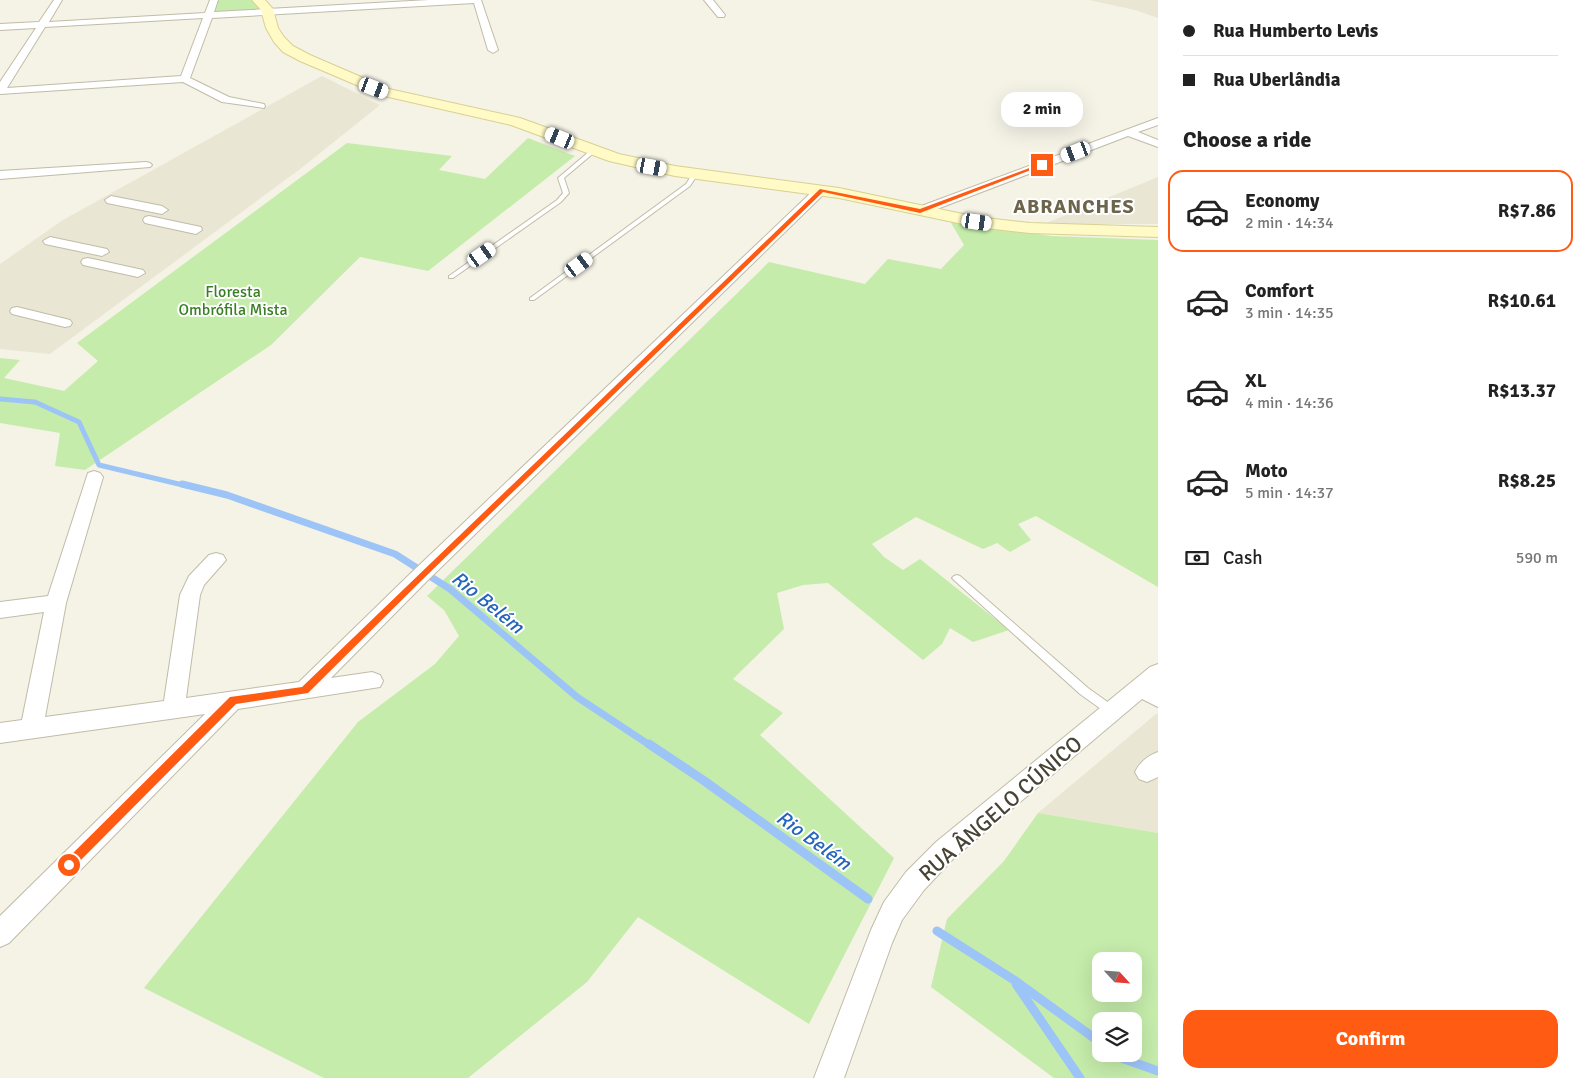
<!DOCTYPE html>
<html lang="en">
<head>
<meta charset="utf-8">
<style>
  body { margin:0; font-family:Signika,sans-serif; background:#f2f2f2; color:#222; height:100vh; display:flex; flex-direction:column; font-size:19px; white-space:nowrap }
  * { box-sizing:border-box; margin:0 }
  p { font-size:16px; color:#767676 }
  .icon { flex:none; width:28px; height:28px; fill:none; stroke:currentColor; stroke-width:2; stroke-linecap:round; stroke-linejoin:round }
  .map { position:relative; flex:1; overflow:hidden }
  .side { display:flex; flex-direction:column; background:#fff; width:425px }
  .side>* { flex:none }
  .guide { display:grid; align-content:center; height:110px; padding:0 25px; background:#fff }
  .needle { width:32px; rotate:116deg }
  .fabs { position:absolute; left:1092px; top:952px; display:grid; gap:10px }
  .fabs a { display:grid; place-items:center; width:50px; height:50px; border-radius:10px; background:#fff; box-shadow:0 5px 20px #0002; font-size:25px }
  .end { position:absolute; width:22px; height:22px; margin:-11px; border:6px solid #ff5b13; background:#fff; box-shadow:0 0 0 2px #fff }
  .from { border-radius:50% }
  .bubble { position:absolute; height:35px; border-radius:15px; background:#fff; box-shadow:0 5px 20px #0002; font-size:16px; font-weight:700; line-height:35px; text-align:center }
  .car { position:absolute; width:15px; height:30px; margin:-15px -8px; border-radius:6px; box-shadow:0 0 4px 1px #0007; background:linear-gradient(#fff 24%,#345 0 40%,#fff 0 76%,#345 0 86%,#fff 0) }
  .guide b { display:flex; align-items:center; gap:18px; height:48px; font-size:19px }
  .guide b+b { border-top:1px solid #e0e0e0 }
  .guide i { width:12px; height:12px; background:#222 }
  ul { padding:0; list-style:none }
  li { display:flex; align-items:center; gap:15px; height:82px; margin:0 10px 8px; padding:0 15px; border:2px solid transparent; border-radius:15px }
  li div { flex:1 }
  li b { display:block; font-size:19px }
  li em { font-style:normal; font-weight:700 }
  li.active { border-color:#ff5b13 }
  li>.icon { width:45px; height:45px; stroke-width:1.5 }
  h2 { padding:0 25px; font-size:22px; line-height:60px }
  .pay { display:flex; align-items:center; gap:12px; height:55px; padding:0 25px; font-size:19px }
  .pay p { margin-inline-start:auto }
  .button { display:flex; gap:10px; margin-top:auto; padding:10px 25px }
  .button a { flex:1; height:58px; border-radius:15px; background:#ff5b13; color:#fff; font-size:20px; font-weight:700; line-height:58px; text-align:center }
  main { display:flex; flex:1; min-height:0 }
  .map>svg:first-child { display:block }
</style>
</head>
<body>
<main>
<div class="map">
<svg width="1158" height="1078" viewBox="0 0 1158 1078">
  <rect width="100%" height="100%" fill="#f5f2e6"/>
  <path fill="#e9e6d4" d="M1089 0H1158V18L1135 10Z
    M322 76 380 105 300 169 50 354 0 349V264L63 220Z
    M1158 177V224H1044Z
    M1156 714H1158V833L1038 813Z"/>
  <path fill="#c5ecab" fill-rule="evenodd" d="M218 0H253L263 11 213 14Z
    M528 138 575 156 428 271 360 257 271 345 85 470 55 466 60 433 0 423V358L20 360 4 378 64 391 98 361 77 343 347 143 452 156 439 170 485 179Z
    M950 221 1051 236 1158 240V587L1036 516 1018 524 1031 540 1010 552 997 543 983 549 916 517 872 544 884 557 903 570 920 559 1009 630 973 642 950 628 942 644 923 660 828 583 803 585 777 593 784 629 733 679 783 713 760 735 894 858 809 1024 638 917 587 982 468 1078H324L144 988 358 722 435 664 459 636 444 610 427 596 769 262 865 284 888 259 941 269 964 245Z
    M1038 813 1158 833V1078H1054L931 987 947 919 1004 861ZM1134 961V994H1101V961ZM1134 1021V1054H1101V1021Z"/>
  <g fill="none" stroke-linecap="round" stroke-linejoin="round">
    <path stroke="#9dc4f7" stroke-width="5" d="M0 399 35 402 79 422 99 465 187 486"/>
    <path stroke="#9dc4f7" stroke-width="7" d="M182 484 227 495 395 554 450 589 577 697 651 746"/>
    <path stroke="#9dc4f7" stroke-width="9" d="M649 744 703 780 868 899
      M937 931 1014 980 1101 1043
      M1016 984 1080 1078
      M1117 1054 1124 1059 1158 1071"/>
    <g stroke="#c1bca8" stroke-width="2">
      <path id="service" d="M591 150 596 151 564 178 569 193 561 202 453 278H449V276L557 200 563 193 558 178Z
        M693 173 698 174 690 186 534 300H530V298L686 184Z
        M957 575 960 576 1088 688 1116 708 1117 711 1116 714 1112 715 1108 714 1080 694 954 580 952 578 954 576Z"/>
    </g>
    <g stroke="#c1bca8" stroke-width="2">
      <path id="minor" d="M54 0H62L49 22 205 13 210 0H218L214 12 429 0H481L498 50 493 53 488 50 474 3 212 18 190 78 229 97 264 104 265 106 264 108 222 102 183 82 0 94V82L36 28 0 30V24L39 22ZM203 18 181 76 7 88 45 27Z
        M704 0H713L725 15 724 17H718Z
        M1158 118V125L1138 132 1158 140V147L1128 136 924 214 920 215 914 211 916 208Z
        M146 162 150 163 152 165 150 167 0 179V171Z
        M821 186 827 190 825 193 426 582 331 678 372 672 380 675 383 681 380 687 238 709 9 943 0 947V916L205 714 0 743V723L22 720 44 612 0 618V602L48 596 88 473 94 471 100 473 103 477 66 603 45 717 164 701 180 595 189 576 209 555 216 553 223 555 226 560 204 585 200 595 186 698 299 682 412 572 817 187Z
        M111 196 162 206 168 210 162 214 107 203 105 200Z
        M149 216 201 227 202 230 196 234 145 223 143 220 145 217Z
        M50 237 107 249 109 252 102 256 45 244 43 241Z
        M88 258 143 270 145 273 138 277 83 265 81 262 83 259Z
        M17 307 70 320 72 323 70 326 65 327 12 314 10 311 12 308Z
        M1158 664V707L1142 699 954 858 924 890 902 920 892 943 844 1078H814L871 930 884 902 906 872 936 842 1150 667Z
        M1158 752V777L1147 782 1139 779 1135 772C1140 762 1147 756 1158 752Z"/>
    </g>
    <g stroke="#d8d192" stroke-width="2">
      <path id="secondary" d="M252 0H265L273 9 278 28 284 37 293 46 310 55 389 89 520 118 619 154 675 166 839 188 977 217 1030 223 1158 227V237L1030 233 977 227 839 198 675 176 609 161 511 125 380 95 300 61 283 52 274 42 266 28 261 10Z"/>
    </g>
    <use href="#service" fill="#fff" fill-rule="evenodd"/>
    <use href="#minor" fill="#fff" fill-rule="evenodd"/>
    <use href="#secondary" fill="#fffac6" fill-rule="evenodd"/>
  </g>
  <path fill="#ff5b13" d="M1040 164 1044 165 920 213 823 192 422 580 308 693 236 704 72 869 69 870 65 869 63 865 65 861 230 697 302 687 820 189 920 209Z"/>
  <g text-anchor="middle" stroke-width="4" stroke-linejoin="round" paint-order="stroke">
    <g font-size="16" fill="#377f22" stroke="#fff">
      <text x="233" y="297">Floresta<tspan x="233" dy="18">Ombrófila Mista</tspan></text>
    </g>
    <g font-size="20" font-weight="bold" letter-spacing="1" fill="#6c644b" stroke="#fff">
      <text x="1074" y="213">ABRANCHES</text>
    </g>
    <g font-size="20" font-style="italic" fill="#2465be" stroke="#fff">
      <text transform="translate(488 602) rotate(39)" y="7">Rio Belém</text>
      <text transform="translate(814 840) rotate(36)" y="7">Rio Belém</text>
    </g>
    <g font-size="22" fill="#484335" stroke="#fff">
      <text transform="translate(1000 808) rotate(-41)" y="8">RUA ÂNGELO CÚNICO</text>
    </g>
  </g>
</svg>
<div class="fabs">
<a><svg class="needle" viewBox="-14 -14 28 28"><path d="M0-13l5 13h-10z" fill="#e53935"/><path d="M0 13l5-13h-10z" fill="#767676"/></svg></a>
<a><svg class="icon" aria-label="layers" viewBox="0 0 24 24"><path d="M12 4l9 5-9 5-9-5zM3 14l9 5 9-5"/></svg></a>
</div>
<i class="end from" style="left:69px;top:865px"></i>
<i class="end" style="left:1042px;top:165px"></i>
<div class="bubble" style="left:1001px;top:92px;width:82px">2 min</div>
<i class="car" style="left:374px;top:88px;rotate:111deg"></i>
<i class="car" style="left:560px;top:138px;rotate:292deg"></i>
<i class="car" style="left:1076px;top:152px;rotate:249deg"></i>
<i class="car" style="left:652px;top:167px;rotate:100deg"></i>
<i class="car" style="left:977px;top:222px;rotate:98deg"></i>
<i class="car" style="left:482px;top:255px;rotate:55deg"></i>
<i class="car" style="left:579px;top:265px;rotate:54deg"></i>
</div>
<section class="side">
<div class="guide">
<b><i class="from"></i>Rua Humberto Levis</b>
<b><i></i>Rua Uberlândia</b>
</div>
<h2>Choose a ride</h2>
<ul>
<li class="active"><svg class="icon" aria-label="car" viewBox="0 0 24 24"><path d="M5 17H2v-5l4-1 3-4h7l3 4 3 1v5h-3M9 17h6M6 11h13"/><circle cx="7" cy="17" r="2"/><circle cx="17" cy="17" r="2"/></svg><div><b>Economy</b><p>2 min · 14:34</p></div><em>R$7.86</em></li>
<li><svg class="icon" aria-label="car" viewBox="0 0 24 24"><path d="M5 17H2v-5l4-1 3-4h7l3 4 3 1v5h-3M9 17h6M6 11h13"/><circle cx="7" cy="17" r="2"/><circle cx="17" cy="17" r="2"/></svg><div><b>Comfort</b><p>3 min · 14:35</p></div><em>R$10.61</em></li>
<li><svg class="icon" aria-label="car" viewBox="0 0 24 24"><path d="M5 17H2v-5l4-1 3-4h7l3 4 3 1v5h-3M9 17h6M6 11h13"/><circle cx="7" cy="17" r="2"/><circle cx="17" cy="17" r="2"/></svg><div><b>XL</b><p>4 min · 14:36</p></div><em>R$13.37</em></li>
<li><svg class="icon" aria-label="car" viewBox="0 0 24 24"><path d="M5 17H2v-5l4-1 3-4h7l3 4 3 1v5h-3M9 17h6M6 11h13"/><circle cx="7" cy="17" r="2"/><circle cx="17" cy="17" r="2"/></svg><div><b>Moto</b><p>5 min · 14:37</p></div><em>R$8.25</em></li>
</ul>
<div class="pay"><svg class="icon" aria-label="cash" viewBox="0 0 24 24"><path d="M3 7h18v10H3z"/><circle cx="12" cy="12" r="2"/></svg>Cash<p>590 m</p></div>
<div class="button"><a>Confirm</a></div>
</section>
</main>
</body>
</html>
